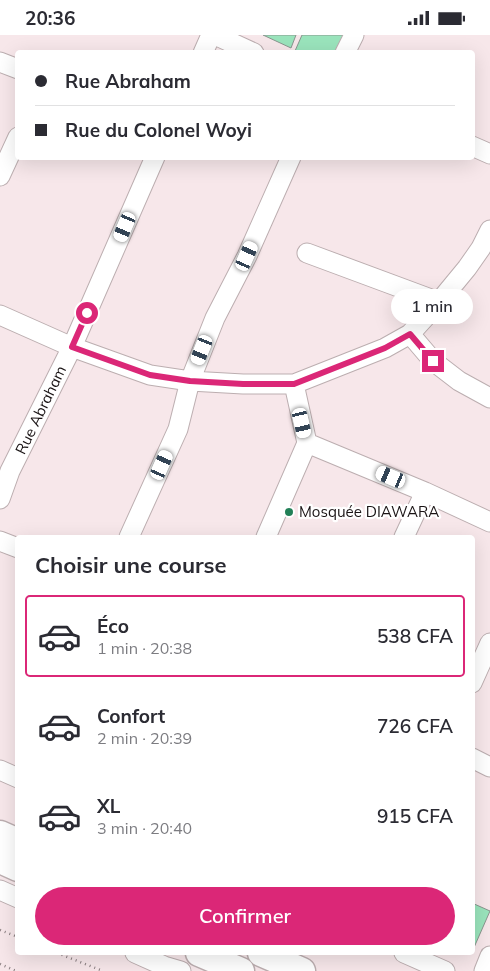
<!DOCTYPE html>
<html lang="fr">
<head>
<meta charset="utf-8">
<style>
  body { margin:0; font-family:Mulish,sans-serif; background:#f7f7f7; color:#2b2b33; height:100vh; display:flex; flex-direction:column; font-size:19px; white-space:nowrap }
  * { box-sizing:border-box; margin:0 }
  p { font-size:16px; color:#7c7c81 }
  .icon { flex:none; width:28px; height:28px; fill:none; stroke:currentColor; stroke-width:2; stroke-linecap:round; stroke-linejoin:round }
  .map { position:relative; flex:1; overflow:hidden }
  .panel { position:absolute; left:15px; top:500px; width:460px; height:420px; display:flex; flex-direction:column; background:#fff; border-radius:5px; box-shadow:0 5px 20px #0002 }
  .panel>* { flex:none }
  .guide { position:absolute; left:15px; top:15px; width:460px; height:110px; border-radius:5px; box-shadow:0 5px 20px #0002; display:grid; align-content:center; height:110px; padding:0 20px; background:#fff }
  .end { position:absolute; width:22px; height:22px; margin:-11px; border:6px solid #db2777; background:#fff; box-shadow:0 0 0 2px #fff }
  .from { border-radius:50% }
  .bubble { position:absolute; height:35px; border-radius:18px; background:#fff; box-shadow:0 5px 20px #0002; font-size:16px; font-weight:600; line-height:35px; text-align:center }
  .car { position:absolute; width:15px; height:30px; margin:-15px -8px; border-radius:6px; box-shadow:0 0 4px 1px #0007; background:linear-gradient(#fff 24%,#345 0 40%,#fff 0 76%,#345 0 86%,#fff 0) }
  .guide b { display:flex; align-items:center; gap:18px; height:48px; font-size:19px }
  .guide b+b { border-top:1px solid #e1e1e2 }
  .guide i { width:12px; height:12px; background:#2b2b33 }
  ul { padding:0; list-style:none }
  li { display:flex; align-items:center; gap:15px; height:82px; margin:0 10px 8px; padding:0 10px; border:2px solid transparent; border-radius:5px }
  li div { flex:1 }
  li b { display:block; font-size:19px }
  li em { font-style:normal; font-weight:600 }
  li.current { border-color:#db2777 }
  li>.icon { width:45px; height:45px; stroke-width:1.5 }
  h2 { padding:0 20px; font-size:22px; line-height:60px }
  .action { display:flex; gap:10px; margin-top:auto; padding:10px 20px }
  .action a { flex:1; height:58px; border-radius:30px; background:#db2777; color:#fff; font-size:20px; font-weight:600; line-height:58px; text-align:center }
  .status { display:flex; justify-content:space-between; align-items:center; height:35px; padding:0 25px; background:#fff; direction:ltr }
  .status svg { height:14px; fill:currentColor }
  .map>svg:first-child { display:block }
</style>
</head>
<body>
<div class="status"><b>20:36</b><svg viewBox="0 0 49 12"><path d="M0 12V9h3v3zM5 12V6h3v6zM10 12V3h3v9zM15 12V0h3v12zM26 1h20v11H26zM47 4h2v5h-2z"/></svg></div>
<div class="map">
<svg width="490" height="936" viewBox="0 0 490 936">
  <rect width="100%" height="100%" fill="#f7e7ea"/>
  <path fill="#9ae4bc" stroke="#89958e" d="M263 0H296L291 13Z
    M302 0H348L340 18H298L295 16Z
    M472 868 490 876 472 917Z"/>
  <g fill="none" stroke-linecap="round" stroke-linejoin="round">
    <g stroke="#bcaeb0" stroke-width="21">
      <path id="minor" d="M215 0 254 18
        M203 18 211 0
        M345 18 354 0
        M0 27 18 34
        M472 111 490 119
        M0 141 18 102
        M307 218 439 267
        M0 280 72 312 150 340 190 346 243 349H294L385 313 410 299 439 267 467 233 481 213 490 195
        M410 299 433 326 459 346 490 363
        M294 349 307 408 425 457 490 487
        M0 464 10 436 72 312 155 122
        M129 502 178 394 190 346 215 283 247 221 291 122
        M266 502 307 408
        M404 502 425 457
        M0 506 18 513
        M472 648 490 608
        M472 723 490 732
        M0 735 18 743
        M0 855 18 863
        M135 918 164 931 181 936
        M404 918 445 936
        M484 936 490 921"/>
    </g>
    <g stroke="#bcaeb0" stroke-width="29">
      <path id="highway" d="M0 799 18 807
        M0 825 18 833
        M199 918 241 936
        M261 918 302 936"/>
    </g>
    <path stroke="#8a7f81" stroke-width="2.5" stroke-dasharray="1 4" stroke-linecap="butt" d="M0 895 18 902
      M57 918 103 936
      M0 929 16 936"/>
    <use href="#minor" stroke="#fff" stroke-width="19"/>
    <use href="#highway" stroke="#fff" stroke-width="26"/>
  </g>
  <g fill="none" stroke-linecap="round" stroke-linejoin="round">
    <path stroke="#db2777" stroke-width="6" d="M87 278 72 312 150 340 190 346 243 349H294L385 313 410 299 433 326"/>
  </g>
  <circle fill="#228057" stroke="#fff" stroke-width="2" cx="289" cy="477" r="5"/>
  <g text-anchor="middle" stroke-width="4.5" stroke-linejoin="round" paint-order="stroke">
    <g font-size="15" fill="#1a1415" stroke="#fff">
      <text transform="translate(41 375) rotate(-64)" y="5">Rue Abraham</text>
    </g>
    <g font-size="15" fill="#1a1415" stroke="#fff" text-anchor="start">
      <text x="299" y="482">Mosquée DIAWARA</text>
    </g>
  </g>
</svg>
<i class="end from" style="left:87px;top:278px"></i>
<i class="end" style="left:433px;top:326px"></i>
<div class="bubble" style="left:391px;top:254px;width:82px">1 min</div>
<i class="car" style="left:125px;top:192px;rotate:203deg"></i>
<i class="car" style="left:247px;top:221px;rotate:24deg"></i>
<i class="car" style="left:202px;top:315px;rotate:202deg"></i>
<i class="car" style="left:302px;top:388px;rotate:167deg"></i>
<i class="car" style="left:162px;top:430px;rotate:24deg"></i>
<i class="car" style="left:391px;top:442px;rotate:293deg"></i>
<div class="guide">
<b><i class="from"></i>Rue Abraham</b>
<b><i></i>Rue du Colonel Woyi</b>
</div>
<section class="panel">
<h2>Choisir une course</h2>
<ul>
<li class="current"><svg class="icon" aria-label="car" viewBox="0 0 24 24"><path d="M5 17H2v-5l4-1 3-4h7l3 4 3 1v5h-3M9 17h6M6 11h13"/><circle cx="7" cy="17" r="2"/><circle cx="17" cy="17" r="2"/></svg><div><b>Éco</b><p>1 min · 20:38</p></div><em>538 CFA</em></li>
<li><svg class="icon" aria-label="car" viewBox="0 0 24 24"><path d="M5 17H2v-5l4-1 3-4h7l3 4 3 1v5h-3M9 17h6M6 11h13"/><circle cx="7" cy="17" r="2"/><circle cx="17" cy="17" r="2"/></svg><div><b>Confort</b><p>2 min · 20:39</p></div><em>726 CFA</em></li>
<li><svg class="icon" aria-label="car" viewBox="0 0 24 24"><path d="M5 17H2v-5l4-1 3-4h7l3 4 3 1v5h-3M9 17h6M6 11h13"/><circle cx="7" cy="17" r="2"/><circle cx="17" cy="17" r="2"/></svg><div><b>XL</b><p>3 min · 20:40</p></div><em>915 CFA</em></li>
</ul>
<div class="action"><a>Confirmer</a></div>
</section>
</div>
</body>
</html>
